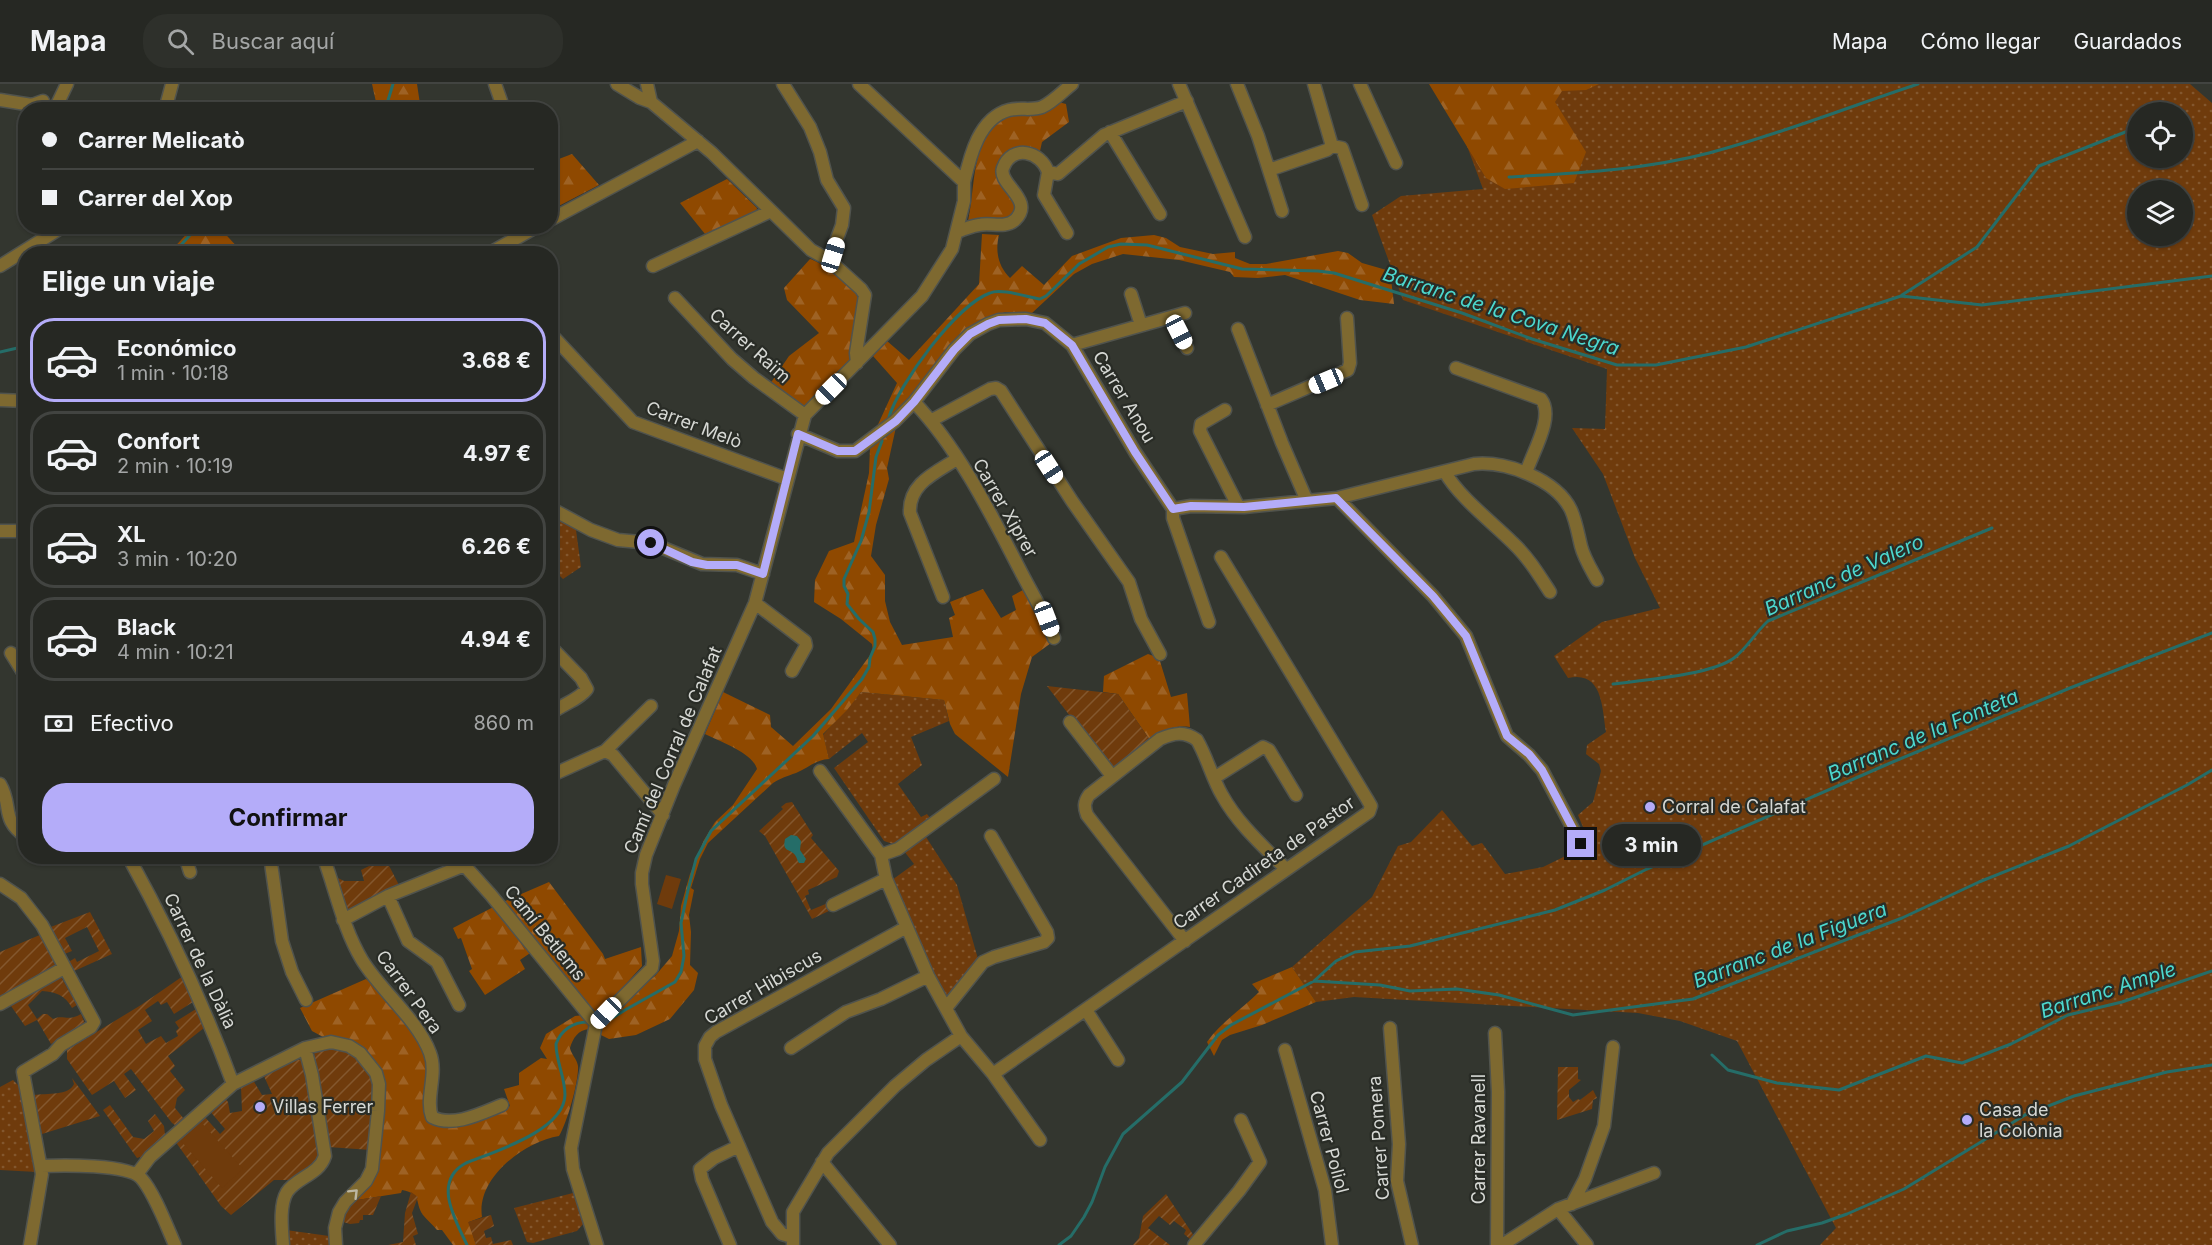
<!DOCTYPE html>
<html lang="es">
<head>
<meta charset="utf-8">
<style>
  body { margin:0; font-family:Inter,sans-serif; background:#2e302b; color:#f1f3f6; height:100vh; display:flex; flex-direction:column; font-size:22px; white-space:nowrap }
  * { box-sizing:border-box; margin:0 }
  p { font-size:20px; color:#a4a6a6 }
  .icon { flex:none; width:33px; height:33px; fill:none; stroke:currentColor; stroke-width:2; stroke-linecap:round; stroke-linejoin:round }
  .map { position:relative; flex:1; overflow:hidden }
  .details { position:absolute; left:18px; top:162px; width:540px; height:618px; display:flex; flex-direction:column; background:#262823; border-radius:24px; box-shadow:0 2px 4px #0004,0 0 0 2px #424441 }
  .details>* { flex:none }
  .top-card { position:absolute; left:18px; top:18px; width:540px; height:132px; border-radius:24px; box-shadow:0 2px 4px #0004,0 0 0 2px #424441; display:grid; align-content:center; height:132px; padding:0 24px; background:#262823 }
  .tools { position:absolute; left:2127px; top:18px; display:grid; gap:12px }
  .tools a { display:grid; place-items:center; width:66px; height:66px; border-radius:50%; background:#262823; box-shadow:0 2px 4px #0004,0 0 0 2px #424441; font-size:30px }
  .end { position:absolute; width:27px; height:27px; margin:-14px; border:8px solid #b4acf9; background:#111; box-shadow:0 0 0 3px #111 }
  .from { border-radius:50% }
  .bubble { position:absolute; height:42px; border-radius:21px; background:#262823; box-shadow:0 2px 4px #0004,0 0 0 2px #424441; font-size:20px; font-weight:700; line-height:42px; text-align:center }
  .car { position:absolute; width:18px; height:36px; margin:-18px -9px; border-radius:8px; box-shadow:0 0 4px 2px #0007; background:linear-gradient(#fff 24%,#345 0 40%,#fff 0 76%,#345 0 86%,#fff 0) }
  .top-card b { display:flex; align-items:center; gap:21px; height:57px; font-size:22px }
  .top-card b+b { border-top:2px solid #424441 }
  .top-card i { width:15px; height:15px; background:#f1f3f6 }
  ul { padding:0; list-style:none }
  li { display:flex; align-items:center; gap:18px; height:84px; margin:0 12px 9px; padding:0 12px; border:3px solid #424441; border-radius:24px }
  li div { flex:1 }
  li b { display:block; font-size:22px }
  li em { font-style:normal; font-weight:700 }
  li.on { border-color:#b4acf9 }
  li>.icon { width:54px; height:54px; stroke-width:1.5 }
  h2 { padding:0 24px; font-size:27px; line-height:72px }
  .pay { display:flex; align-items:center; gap:15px; height:66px; padding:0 24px; font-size:22px }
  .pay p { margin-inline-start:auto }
  .button { display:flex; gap:12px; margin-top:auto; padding:12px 24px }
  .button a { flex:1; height:69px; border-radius:24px; background:#b4acf9; color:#111; font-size:24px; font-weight:700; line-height:69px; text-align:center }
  header { display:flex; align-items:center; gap:36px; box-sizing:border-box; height:84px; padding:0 30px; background:#262823; border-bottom:2px solid #424441 }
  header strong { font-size:28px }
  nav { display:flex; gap:33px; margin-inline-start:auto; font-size:21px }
  .search { width:420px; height:54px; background:#2e302b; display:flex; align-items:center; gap:15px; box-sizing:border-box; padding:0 21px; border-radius:24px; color:#a4a6a6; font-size:22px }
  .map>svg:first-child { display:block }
</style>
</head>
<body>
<header>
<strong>Mapa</strong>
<div class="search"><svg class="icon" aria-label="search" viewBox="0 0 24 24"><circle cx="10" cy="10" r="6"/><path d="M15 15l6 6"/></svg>Buscar aquí</div>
<nav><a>Mapa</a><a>Cómo llegar</a><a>Guardados</a></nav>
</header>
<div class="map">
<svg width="2212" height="1161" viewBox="0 0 2212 1161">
  <defs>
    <pattern id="grass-dots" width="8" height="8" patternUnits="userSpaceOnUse" patternTransform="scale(1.5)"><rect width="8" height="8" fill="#6f3b0c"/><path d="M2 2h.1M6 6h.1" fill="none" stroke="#83572e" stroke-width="1.8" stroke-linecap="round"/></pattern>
    <pattern id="forest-firs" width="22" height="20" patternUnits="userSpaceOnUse" patternTransform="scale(1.5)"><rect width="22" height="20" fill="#8f4900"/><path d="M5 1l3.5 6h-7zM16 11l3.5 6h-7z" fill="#9e6224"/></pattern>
    <pattern id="garden-furrows" width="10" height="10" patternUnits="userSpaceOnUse" patternTransform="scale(1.5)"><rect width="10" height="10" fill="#6f3b0c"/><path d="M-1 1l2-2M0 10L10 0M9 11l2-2" fill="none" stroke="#83572e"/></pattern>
  </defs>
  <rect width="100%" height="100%" fill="#33362f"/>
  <path fill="url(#grass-dots)" fill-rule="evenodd" d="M1444 0H2190L2212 19V1161H1820L1836 1144 1737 957 1680 937 1638 929 1354 913 1316 918 1292 883 1372 813 1398 762 1411 758 1442 726 1472 762 1482 759 1505 790 1543 783 1590 760 1578 731 1593 718 1601 687 1599 680 1586 670 1587 661 1606 648C1602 624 1603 586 1568 594L1554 572 1602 538 1660 524 1635 474 1603 390 1572 344 1605 345 1607 285 1403 216 1372 131 1401 112 1483 105ZM2138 28H2182V74H2138ZM2138 106H2182V152H2138Z
    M550 431 576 446 581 483 563 495 551 483Z
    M861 608 944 616 949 637 911 653 922 681 898 700 921 733 927 730 931 735 893 760 884 757 834 684 868 658 862 649 829 675 823 651Z
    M926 753 957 801 978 875 945 914 934 894 927 872 892 796 914 780 904 767Z
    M13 996 19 1002 37 1088 0 1086V1003Z
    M573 1109 584 1139 577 1147 533 1159 527 1158 514 1124Z
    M286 1146 329 1152 331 1161H286Z"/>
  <path fill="url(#forest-firs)" d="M372 0H417L420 20 414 25H357L368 23 376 18Z
    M1429 0H1599L1586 6 1562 7 1555 18 1586 68 1574 99 1505 105 1486 94Z
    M1058 18 1066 20 1069 38 1042 58 1040 67 1023 63 1006 72 1011 110 1016 123 1015 129 1012 134 967 142C977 104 968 54 1008 32 1022 24 1042 22 1058 18Z
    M572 70 599 101 551 126V78Z
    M727 95 757 124 756 128 705 150 680 119Z
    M193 143H219L239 165 237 169H192L189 167 186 169H169Z
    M982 150 999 151C995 167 998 182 1010 194L1022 182 1044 201 1072 172 1121 154 1154 151 1166 154 1180 163 1213 170 1235 168V174L1250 180H1266L1338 167 1348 169 1362 179 1390 187 1394 220 1360 216 1285 191 1258 194 1234 193 1230 188 1179 176 1123 170 1092 180 1074 190 1032 229 1005 228 970 243 909 318 875 347 897 299 873 272 887 257 909 276 979 200Z
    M810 175C824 180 857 201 858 216L851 275 848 281 804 325 770 300 789 272 819 249 787 216 784 204Z
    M896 343 887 384 889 395 876 441 871 472 885 491V517L890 538 902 561 953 553 949 534 955 531 950 518 983 505 1001 534 1016 526 1012 512 1023 506 1044 539 1051 559 1032 573 1021 610 1008 693 955 650 950 640 944 616 861 608 847 626 823 650 829 675C815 676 808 684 796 689 787 692 781 694 773 699L708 759 700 775 691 804 694 806 689 831 691 848 690 881 698 889 694 906 670 935 636 951 609 955 589 945C578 946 573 954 570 964 571 970 577 975 578 982 579 997 567 1039 559 1052 524 1058 476 1094 482 1133L469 1138 476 1161H453L442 1146H437C433 1141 427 1136 423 1131 414 1118 423 1110 402 1106L401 1109 351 1117 377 1075 325 954 312 947 300 924 366 895C385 908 426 958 429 981 431 998 427 1016 427 1033L488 1032 510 1022 504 1005 519 1001V989L541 974 547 975 540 964 546 950 575 932 593 930 539 863 520 876 525 885 485 911 469 887 472 885 461 854 458 855 453 844 503 818 549 798 603 870 605 875 641 863 642 882 599 930 635 908 655 892 672 872 679 847 681 822 690 790 704 756 715 738 733 721 757 685C753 669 719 657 705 650L723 608 770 631 771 643 793 662 831 625 873 567 872 560 841 535 814 518 815 496 829 467 854 458 869 389 870 364Z
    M1148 570 1159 574 1171 613 1187 609 1190 643C1174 641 1161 646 1150 656L1118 610 1103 608 1104 592Z
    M1292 883 1316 918 1262 941 1230 951 1222 956 1214 972 1207 958C1221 938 1242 925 1259 908L1252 900Z"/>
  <path fill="url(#garden-furrows)" d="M1047 602 1118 610 1150 656 1112 687Z
    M792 718 813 751 811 754 839 787 837 793 808 806 809 810 805 812 811 826 828 819 831 826 812 835 765 752 759 747 783 725 781 723 786 719Z
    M385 774 400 803 346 829 336 793 344 797H364L361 786Z
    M90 828 112 870 72 888 67 879 75 874 77 878 99 867 87 843 65 854 72 867 62 871 48 844Z
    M42 850 56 883 0 915V868Z
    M183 892 193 918 174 930 167 918 161 921 158 917 145 926 152 937 138 946 146 960 161 952 166 959 178 952 176 947 179 944 175 938 196 925 204 944 168 972 175 982 170 987 185 1006 177 1014 175 1024 184 1035 175 1041 172 1039 131 985 124 990 136 1006 125 1014 114 997 92 1011 67 975V966L141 921Z
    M61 893 77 921 72 924C65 911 56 908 42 907L28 921 37 935 43 930H47L53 935C64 930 67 938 81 930L85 940 51 960 37 936 25 942 11 922 23 911Z
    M329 964 349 967 370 987 375 1000 371 1066 328 1063 314 968Z
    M294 975 302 976 304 979 321 1070 318 1078 294 1096H274L231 1131 221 1122 175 1057 203 1031 220 1050 225 1045 209 1026 224 1013 228 1018 230 1029 242 1027 241 1003 253 996 262 1011 272 1010 263 990Z
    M1558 983H1578V995L1581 996 1569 1006V1013L1573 1018 1578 1015 1580 1016 1593 1006 1597 1014 1593 1016 1592 1025 1557 1036Z
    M72 994 100 1032 42 1050 34 1011C47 1009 69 1012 74 1000Z
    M110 1021 133 1053 144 1055 154 1047 148 1037 155 1030 164 1042 165 1051 141 1075 140 1073 137 1074 103 1026Z
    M411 1108 418 1113 412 1129 418 1150 413 1152 416 1161H388L403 1158 405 1129Z
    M1166 1110 1194 1152 1191 1156 1184 1150 1186 1146 1174 1137 1170 1141 1159 1132 1148 1144 1170 1161H1133L1139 1154 1143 1132Z
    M381 1112 373 1131H363V1136H360L359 1139 350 1140 340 1137 351 1117Z
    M491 1131 494 1142 484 1147 486 1154 491 1153 493 1160 511 1156 513 1161H476L468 1138Z"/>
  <path fill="#6f3b0c" d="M666 791 681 795 672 825 657 820Z
    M201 1038 243 1085 222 1104 181 1057Z"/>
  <path fill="#256d68" d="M791 751 797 752 801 757 800 766 806 775 804 779H799C797 776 797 774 795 771 790 764 782 769 785 755Z"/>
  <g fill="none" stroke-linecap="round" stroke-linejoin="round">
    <path stroke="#256d68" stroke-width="3" d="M385 26 393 0
      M1509 93C1576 89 1644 86 1709 69 1781 50 1848 23 1918 0
      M173 170 198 142
      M1902 211 1977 163 2039 82 2133 45
      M0 268 26 262
      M889 333C899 300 956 221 990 209 1001 204 1027 213 1040 215L1046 212 1079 180 1108 163 1121 160 1147 161 1242 185 1318 187 1334 189 1462 229 1532 255 1617 281H1656L1746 263 1901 212 1982 221 2212 192
      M1613 600C1643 596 1711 591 1734 574 1747 564 1755 549 1768 537L1992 444
      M1314 897 1380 901 1410 907 1457 905 1499 911 1573 931 1693 915 1902 834 1979 798 2069 762 2187 701 2212 686
      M606 938 625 926 675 898 681 888 684 872 681 839 688 806 696 775 711 747 813 652 862 595 869 583 870 574 875 562V555L873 548 859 535 847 520 848 510 844 502V495L861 457 869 428 876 373 882 357
      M1712 971 1728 986 1777 999 1839 1006 1926 972 1962 979 2011 960 2068 931 2122 918 2212 887
      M467 1161C455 1135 432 1097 466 1079 493 1068 564 1047 565 1011 565 993 556 977 556 960 561 946 573 938 588 938
      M1059 1161 1071 1152 1084 1133 1092 1118 1105 1083 1123 1050 1182 998 1218 951 1231 941 1314 897 1336 877 1355 868 1410 862 1555 826 1605 806 1647 785 1888 680 2070 604 2212 549
      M1757 1161 1787 1147 1822 1139 1847 1130 1904 1105 2025 1031 2074 1012 2167 988 2212 981"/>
    <g stroke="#50534d" stroke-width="15">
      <path id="minor" d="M495 0 501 17V26
        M617 0 640 14 651 18
        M647 0 651 18 712 69 811 166 829 176 861 205 865 211 856 269 857 279
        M783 0 810 43 820 68 827 96 844 124 842 141 829 176
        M1179 0 1245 153
        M1237 0 1258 52 1282 127
        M1360 0 1396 79
        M0 16 32 21 43 17
        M55 25 67 0
        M165 26 172 0
        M1110 48 1160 130
        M1332 62 1342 64 1362 121
        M1269 86 1327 66 1332 62 1314 0
        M964 98C970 72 979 34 1009 26 1020 23 1032 27 1042 23 1053 18 1063 7 1072 0
        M550 136 698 57
        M957 148C964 145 972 142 979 141 990 138 1005 145 1015 136 1036 116 997 100 1003 84 1012 60 1041 67 1048 88
        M1067 149 1044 111 1048 88 1058 90 1104 51 1187 17
        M488 170 538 142
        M0 182 64 142
        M653 182 771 127
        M1131 210 1141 241
        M675 214 732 275 754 294 805 331
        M1171 233 1187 264
        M1238 245 1282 359 1307 417
        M550 249 633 338 787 395
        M1072 261 1185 229
        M1456 284 1541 315C1555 333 1532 369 1526 389
        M0 316 26 317
        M914 318C958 364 990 428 1019 484 1031 508 1045 530 1054 554
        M1267 321 1348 286 1350 279 1347 234
        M1225 326 1201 340 1200 347 1238 422
        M932 336 990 305 996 304 1001 307 1072 417 1129 498 1141 535 1160 570
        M798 350 838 367H855L895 337 914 318 954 266 970 250 988 240 999 236 1026 235 1045 239 1072 261 1135 368 1173 425V434L1209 538
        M1445 388C1458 412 1493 439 1513 459 1528 473 1539 491 1550 508
        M1337 414 1433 512 1466 552 1507 652 1529 671 1542 686 1581 760
        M550 424 591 446 618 456 651 459 702 480 737 481 763 490
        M1173 425 1191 422 1244 423 1337 414 1474 380C1506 377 1556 395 1571 426 1576 437 1578 450 1581 462 1584 474 1591 485 1597 496
        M0 447H26
        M943 513 910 429C908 400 935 389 957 375
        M755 519 805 557 806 562 792 587
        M550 562 581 594 587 605C580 615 561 621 550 630
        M11 569 26 593
        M651 622 605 667 613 671 663 731
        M1070 638 1112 692
        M820 687 881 771 886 795 928 892 961 952 993 990 1369 728 1371 722 1367 715 1221 473
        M550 692 605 667
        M1214 694 1263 663 1269 666 1296 711
        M0 700C13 722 0 735 26 753
        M881 771 898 765 994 695
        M128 772C169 846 204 921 233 1000
        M185 772 190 788
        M270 772 282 857 292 888 306 916
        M323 772C336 807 343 844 362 876 381 907 418 936 430 969 438 990 425 1014 432 1033 453 1044 482 1029 502 1021
        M456 772 491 811 596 940
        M0 800 21 814 42 841 94 938 91 943 61 961 53 970 23 988 42 1090 30 1161
        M388 812 408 857 437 878 459 921
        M833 821 886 795
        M343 836 388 812 465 781
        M1185 857 1087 731C1084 723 1084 718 1089 711L1160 655C1174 649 1184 647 1197 656 1207 673 1212 694 1222 711 1238 740 1263 762 1286 785
        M0 920 64 884
        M946 924 983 878 994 873 1044 858 1048 854 1047 848 991 752
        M1086 926 1118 976
        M1390 944 1399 1060 1397 1097 1412 1161
        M1495 949 1498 1008 1497 1161
        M791 964 846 928 881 915 928 892
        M1285 966 1325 1106 1332 1161
        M993 990 1040 1056
        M822 1078 890 1161
        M41 1082C62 1081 128 1080 141 1094 154 1108 167 1143 175 1161
        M137 1090 150 1073 233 1000 305 964 331 958 349 962 360 969 376 989 379 1000 378 1027 372 1085 366 1097 345 1118 339 1128 335 1144 336 1161
        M1572 1120 1585 1095 1604 1042 1613 963
        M1558 1125 1587 1161
        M792 1153 782 1150 772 1138 721 1021 705 975V962L710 953 716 948 905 844
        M793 1160V1128L828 1069 895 1002 926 976 961 952
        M283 1161C282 1146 279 1121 287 1108 297 1093 319 1091 325 1072L312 991 305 964
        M597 1161 573 1085 571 1064 596 940 652 884 653 877 642 800V789L646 771 674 701 755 519 805 331 922 212 952 165 964 117V98L859 0
        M730 1161 702 1095 700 1085 714 1074 739 1062
        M1194 1161 1239 1107 1260 1078 1241 1036
        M1502 1161 1558 1125 1654 1089"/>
    </g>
    <use href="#minor" stroke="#7e6930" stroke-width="12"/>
  </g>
  <defs><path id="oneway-chevron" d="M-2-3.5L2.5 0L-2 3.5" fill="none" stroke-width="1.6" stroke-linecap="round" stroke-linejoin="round" transform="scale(1.5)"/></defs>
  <use stroke="#bcb7a3" href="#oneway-chevron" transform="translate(354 1109) rotate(-45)"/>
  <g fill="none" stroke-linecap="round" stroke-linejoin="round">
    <path stroke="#b4acf9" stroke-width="8" d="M651 459 692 478 707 481H737L763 490 798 350 838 367H855L896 337 914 318 954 266 970 250 988 240 999 236 1026 235 1045 239 1072 261 1135 368 1173 425 1191 422 1244 423 1336 414 1433 512 1466 552 1507 652 1529 670 1542 686 1581 760"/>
  </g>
  <g fill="#b4acf9" stroke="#292c26" stroke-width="2">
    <circle cx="1650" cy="723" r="6"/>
    <circle cx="260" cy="1023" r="6"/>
    <circle cx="1967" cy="1036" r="6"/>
  </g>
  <g text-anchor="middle" stroke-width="4.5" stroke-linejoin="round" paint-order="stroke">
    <g font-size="18" fill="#d6d8d4" stroke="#292c26">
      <text transform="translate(750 262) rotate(42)" y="6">Carrer Raïm</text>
      <text transform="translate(1124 313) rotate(59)" y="6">Carrer Anou</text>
      <text transform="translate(694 341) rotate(21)" y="6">Carrer Melò</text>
      <text transform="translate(1005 424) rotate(60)" y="6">Carrer Xiprer</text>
      <text transform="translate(673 666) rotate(-67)" y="6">Camí del Corral de Calafat</text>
      <text transform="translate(1264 779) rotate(-35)" y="6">Carrer Cadireta de Pastor</text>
      <text transform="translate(545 849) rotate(51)" y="6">Camí Betlems</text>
      <text transform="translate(200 877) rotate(65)" y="6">Carrer de la Dàlia</text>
      <text transform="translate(763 903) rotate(-30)" y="6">Carrer Hibiscus</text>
      <text transform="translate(409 908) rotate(54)" y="6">Carrer Pera</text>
      <text transform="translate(1379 1054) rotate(-94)" y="6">Carrer Pomera</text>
      <text transform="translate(1479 1055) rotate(-90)" y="6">Carrer Ravanell</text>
      <text transform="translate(1329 1058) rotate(75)" y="6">Carrer Poliol</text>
    </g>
    <g font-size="18" fill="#d6d8d4" stroke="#292c26" text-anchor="start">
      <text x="1662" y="729">Corral de Calafat</text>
      <text x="272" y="1029">Villas Ferrer</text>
      <text x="1979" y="1032">Casa de<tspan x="1979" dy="21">la Colònia</tspan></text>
    </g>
    <g font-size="20" font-style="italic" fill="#4cd7ce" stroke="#292c26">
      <text transform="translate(1501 227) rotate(18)" y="7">Barranc de la Cova Negra</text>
      <text transform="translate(1844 491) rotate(-24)" y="7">Barranc de Valero</text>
      <text transform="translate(1923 651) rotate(-23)" y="7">Barranc de la Fonteta</text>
      <text transform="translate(1790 861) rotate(-21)" y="7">Barranc de la Figuera</text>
      <text transform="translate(2108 906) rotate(-18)" y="7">Barranc Ample</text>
    </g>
  </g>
</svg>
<div class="tools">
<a><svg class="icon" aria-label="locate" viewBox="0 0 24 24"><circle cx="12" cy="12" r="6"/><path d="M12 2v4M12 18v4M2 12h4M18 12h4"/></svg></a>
<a><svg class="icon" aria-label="layers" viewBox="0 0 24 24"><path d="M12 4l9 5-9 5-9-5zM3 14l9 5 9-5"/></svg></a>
</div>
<i class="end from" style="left:651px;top:459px"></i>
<i class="end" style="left:1581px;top:760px"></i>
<div class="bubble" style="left:1602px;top:740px;width:99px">3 min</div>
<i class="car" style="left:833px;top:171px;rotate:17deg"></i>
<i class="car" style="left:1179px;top:248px;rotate:153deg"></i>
<i class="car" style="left:1326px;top:297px;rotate:247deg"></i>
<i class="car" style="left:831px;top:305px;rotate:225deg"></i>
<i class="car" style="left:1049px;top:383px;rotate:147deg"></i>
<i class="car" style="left:1047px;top:535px;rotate:159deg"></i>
<i class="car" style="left:606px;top:929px;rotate:224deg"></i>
<div class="top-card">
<b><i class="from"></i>Carrer Melicatò</b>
<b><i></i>Carrer del Xop</b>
</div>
<section class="details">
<h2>Elige un viaje</h2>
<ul>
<li class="on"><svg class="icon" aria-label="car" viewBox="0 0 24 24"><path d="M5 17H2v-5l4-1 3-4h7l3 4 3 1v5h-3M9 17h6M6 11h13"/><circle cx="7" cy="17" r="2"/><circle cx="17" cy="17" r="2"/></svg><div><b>Económico</b><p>1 min · 10:18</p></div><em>3.68 €</em></li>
<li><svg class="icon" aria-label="car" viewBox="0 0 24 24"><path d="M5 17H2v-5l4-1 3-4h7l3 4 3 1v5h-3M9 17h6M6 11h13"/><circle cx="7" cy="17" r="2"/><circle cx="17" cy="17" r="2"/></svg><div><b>Confort</b><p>2 min · 10:19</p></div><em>4.97 €</em></li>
<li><svg class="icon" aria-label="car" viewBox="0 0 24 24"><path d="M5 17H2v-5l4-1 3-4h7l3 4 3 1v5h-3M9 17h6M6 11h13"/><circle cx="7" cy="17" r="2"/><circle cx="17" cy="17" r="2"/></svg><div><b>XL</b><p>3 min · 10:20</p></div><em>6.26 €</em></li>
<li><svg class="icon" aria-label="car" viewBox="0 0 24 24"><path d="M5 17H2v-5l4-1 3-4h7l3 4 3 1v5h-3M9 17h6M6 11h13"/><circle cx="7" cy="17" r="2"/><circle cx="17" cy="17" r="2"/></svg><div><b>Black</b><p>4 min · 10:21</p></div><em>4.94 €</em></li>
</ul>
<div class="pay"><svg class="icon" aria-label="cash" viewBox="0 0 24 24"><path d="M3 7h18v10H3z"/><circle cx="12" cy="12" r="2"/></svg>Efectivo<p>860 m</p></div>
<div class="button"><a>Confirmar</a></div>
</section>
</div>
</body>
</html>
